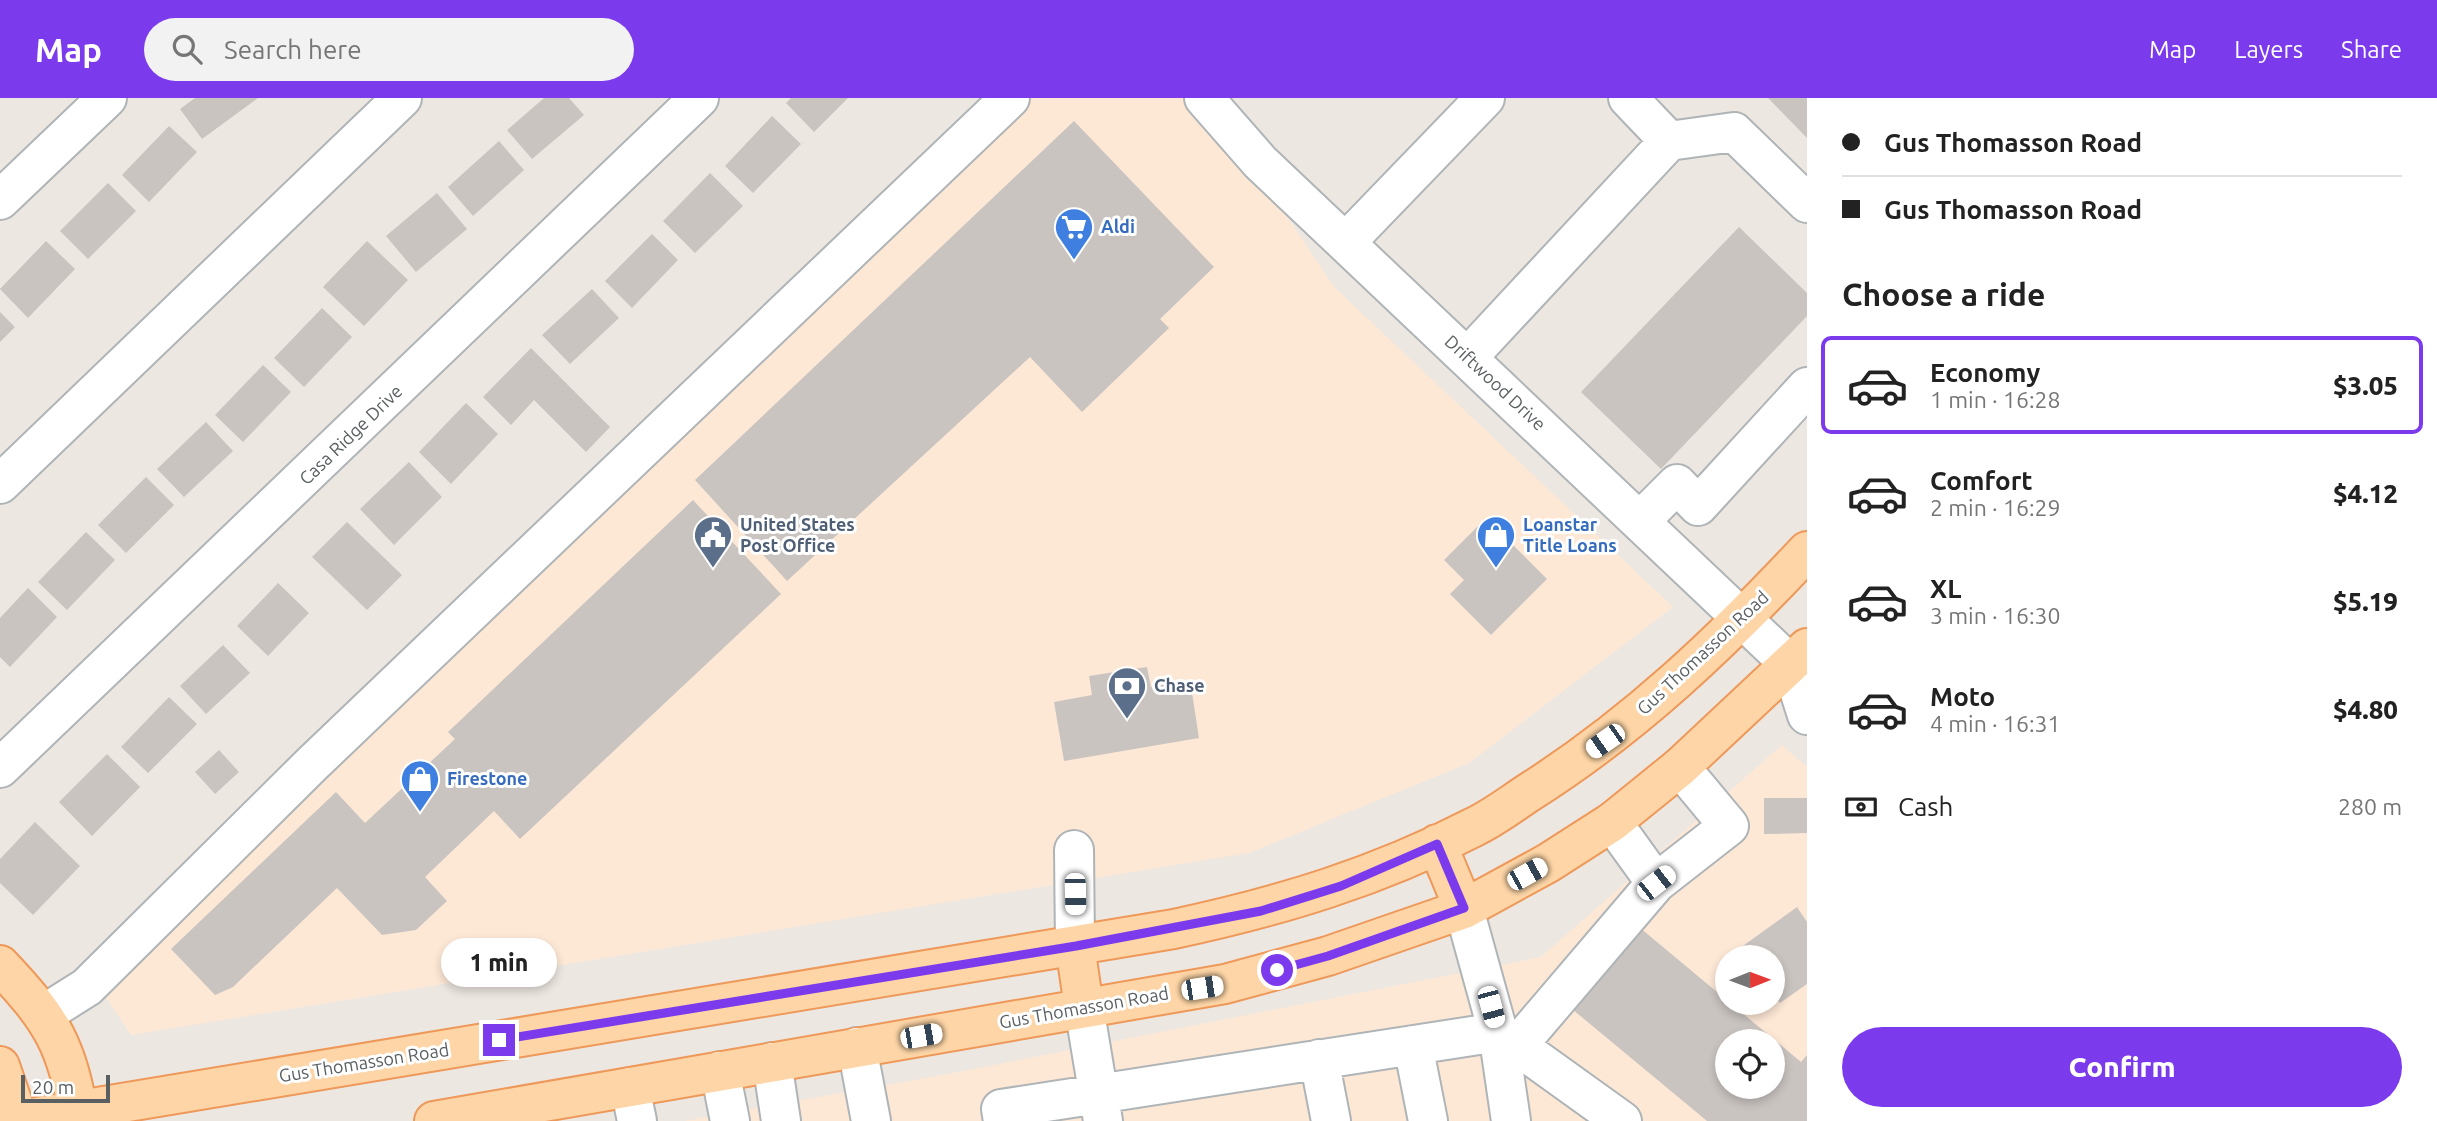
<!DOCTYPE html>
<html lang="en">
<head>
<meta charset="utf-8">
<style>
  body { margin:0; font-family:Ubuntu,sans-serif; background:#f2f2f2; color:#222; height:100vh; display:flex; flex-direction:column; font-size:26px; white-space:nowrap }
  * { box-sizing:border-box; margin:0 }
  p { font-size:23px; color:#767676 }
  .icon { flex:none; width:38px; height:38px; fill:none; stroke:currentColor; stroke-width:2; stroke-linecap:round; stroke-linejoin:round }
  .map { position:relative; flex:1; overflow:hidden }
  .sheet { display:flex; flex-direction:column; background:#fff; width:630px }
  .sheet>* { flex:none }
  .hud { display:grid; align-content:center; height:154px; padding:0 35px; background:#fff }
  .needle { width:46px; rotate:89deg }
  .tools { position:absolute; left:1715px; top:847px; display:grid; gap:14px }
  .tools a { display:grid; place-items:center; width:70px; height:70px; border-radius:50%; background:#fff; box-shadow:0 4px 10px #0003; font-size:35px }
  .scale { position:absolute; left:21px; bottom:18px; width:89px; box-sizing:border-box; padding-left:7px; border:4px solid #5a6062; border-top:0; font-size:19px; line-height:24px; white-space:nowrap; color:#5a6062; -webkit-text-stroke:5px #fff; paint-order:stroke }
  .end { position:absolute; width:32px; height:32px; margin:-16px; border:9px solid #7c3aed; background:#fff; box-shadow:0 0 0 4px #fff }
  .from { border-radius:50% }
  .bubble { position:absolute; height:49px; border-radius:24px; background:#fff; box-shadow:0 4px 10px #0003; font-size:23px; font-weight:800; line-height:49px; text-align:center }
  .car { position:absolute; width:21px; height:42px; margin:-21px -10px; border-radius:9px; box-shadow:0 0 5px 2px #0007; background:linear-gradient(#fff 24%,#345 0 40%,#fff 0 76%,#345 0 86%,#fff 0) }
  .hud b { display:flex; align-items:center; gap:24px; height:66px; font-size:26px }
  .hud b+b { border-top:2px solid #e0e0e0 }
  .hud i { width:18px; height:18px; background:#222 }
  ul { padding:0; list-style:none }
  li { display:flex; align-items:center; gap:21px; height:98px; margin:0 14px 10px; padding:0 21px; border:4px solid transparent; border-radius:10px }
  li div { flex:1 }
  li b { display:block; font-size:26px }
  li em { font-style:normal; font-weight:800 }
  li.current { border-color:#7c3aed }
  li>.icon { width:63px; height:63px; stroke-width:1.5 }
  h2 { padding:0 35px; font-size:32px; line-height:84px }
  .pay { display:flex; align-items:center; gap:18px; height:77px; padding:0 35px; font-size:26px }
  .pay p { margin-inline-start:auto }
  .button { display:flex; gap:14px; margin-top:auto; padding:14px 35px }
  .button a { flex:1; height:80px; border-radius:42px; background:#7c3aed; color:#fff; font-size:28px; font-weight:800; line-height:80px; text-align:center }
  header { display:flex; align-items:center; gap:42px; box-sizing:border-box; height:98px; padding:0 35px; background:#7c3aed; color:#fff }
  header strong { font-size:33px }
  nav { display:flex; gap:38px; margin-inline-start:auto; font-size:24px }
  .search { width:490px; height:63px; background:#f2f2f2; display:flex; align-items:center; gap:18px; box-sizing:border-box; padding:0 24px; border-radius:38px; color:#767676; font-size:26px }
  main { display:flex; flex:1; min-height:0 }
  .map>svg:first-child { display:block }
</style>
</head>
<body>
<header>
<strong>Map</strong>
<div class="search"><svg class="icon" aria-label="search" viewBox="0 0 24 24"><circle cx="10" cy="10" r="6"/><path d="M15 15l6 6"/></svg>Search here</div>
<nav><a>Map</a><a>Layers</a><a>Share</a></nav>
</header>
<main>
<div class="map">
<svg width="1807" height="1023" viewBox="0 0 1807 1023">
  <rect width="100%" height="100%" fill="#ede7e1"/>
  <path fill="#fde8d6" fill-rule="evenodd" d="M992 0H1208L1334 189 1673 509 1469 665 1249 755 131 937 96 884Z
    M1782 647 1807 669V1023H684L948 976 1541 859ZM1727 859H1773V905H1727ZM1727 943H1773V989H1727Z"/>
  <path fill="#cac4c1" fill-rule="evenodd" d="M195 0H258L202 41 180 11Z
    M544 0H569L584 17 532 61 507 32Z
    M791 0H848L814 34 786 5Z
    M1768 0H1807V40Z
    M772 18 801 46 753 95 725 68Z
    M1074 23 1214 169 1160 221 1169 230 1082 314 1030 259 787 483 695 382Z
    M169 28 197 54 149 104 122 77Z
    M499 43 524 72 473 118 448 89Z
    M710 75 743 108 695 155 663 123Z
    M108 85 136 113 88 161 60 133Z
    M437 95 467 131 416 174 386 138Z
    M1739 129 1807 195V218L1661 371 1581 294Z
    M652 136 678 162 632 210 605 183Z
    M46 143 75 171 28 220 0 191Z
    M367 143 408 182 364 228 323 189Z
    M592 191 619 220 570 266 542 237Z
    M322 210 352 239 304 289 274 260Z
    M0 214 15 229 0 244Z
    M531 250 610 329 586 354 534 302 511 327 483 299Z
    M263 267 291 294 243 344 215 317Z
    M466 305 498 336 451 386 419 354Z
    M206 324 233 353 184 399 157 371Z
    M409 364 442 399 394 447 360 411Z
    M146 379 174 407 126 455 98 427Z
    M693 402 781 496 520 741 494 713 425 779 447 803 416 832 382 837 337 790 233 889 215 897 171 851 336 694 365 725 455 641 448 634Z
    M1486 420 1547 481 1491 537 1450 496 1464 482 1444 462Z
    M347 424 402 477 367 512 312 459Z
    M86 434 115 462 67 512 38 484Z
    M278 485 309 515 268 558 237 528Z
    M28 490 57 519 10 569 0 559V520Z
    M223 547 250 575 206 616 180 588Z
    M1147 569 1151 589 1190 582 1199 640 1064 663 1054 604 1092 597 1089 578Z
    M169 599 197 626 148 675 121 649Z
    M219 652 239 674 215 696 195 674Z
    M107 656 140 689 92 738 59 704Z
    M1764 700H1807V735L1764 736Z
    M35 724 80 768 33 817 0 785V761Z
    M1797 809 1807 824V886L1780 905 1773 896V859H1746L1740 850Z
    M1639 829 1801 964 1807 957V1023H1707L1572 911ZM1727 943H1773V989H1727Z"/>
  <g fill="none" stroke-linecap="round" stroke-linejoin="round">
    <g stroke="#afb4b7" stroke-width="42">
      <path id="minor" d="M1204 0 1260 64 1791 567 1807 572
        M1669 43 1734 34 1807 105
        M0 102 107 0
        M1346 144 1485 0
        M1468 259 1669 43 1628 0
        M0 386 402 0
        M1641 422 1677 386 1698 408 1807 289
        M1791 567 1807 617
        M0 670 699 0
        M1074 752 1075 848
        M1656 785 1729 728 1680 669
        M1464 811 1498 934 1511 1023
        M1084 909 1103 1023
        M44 916 87 889 312 666 1010 0
        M1413 947 1428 1023
        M1517 948 1656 785 1612 724
        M857 949 871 1023
        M1319 961 1331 1023
        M772 964 781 1023
        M720 973 730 1023
        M630 989 637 1023
        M1003 1023 1001 1011 1498 934 1622 1023"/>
    </g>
    <g stroke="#ee9859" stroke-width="42">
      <path id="major" d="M1437 746 1464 811
        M1075 848 1084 909
        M0 867C53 923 67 947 80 1023
        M0 968 19 1023
        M13 1023 1174 831C1281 808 1377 779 1474 729 1493 720 1510 707 1528 695 1634 628 1722 544 1807 453
        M434 1023 1225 886 1328 858 1464 811 1548 765 1612 724 1680 669 1807 550"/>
    </g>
    <use href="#minor" stroke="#fff" stroke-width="38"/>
    <use href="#major" stroke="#fdd5a6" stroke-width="38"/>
  </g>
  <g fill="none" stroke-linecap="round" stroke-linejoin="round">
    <path stroke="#7c3aed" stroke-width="9" d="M499 942 1076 848 1261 813 1341 788 1437 746 1464 810 1328 858 1277 872"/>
  </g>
  <defs>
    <g id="supermarket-pin" transform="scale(2.0125)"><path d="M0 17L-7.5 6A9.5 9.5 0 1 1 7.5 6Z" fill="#3f7fe0" stroke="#fff"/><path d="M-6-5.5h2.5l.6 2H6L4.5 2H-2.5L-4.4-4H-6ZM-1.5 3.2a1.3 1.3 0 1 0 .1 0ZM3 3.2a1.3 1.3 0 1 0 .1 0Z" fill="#fff"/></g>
    <g id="civic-pin" transform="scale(2.0125)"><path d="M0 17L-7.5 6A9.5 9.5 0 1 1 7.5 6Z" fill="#5c6f8a" stroke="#fff"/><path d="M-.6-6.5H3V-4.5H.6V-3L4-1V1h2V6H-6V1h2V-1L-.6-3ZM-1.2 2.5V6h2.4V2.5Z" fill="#fff"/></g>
    <g id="shop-pin" transform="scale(2.0125)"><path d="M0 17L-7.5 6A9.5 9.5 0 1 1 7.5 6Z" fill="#3f7fe0" stroke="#fff"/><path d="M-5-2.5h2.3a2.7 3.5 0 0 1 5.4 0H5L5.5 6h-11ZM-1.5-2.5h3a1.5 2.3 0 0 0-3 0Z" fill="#fff"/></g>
    <g id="bank-pin" transform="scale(2.0125)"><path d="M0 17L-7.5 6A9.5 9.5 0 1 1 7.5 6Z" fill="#5c6f8a" stroke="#fff"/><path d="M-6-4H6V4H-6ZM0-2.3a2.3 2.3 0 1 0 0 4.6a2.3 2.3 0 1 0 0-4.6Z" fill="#fff"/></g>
  </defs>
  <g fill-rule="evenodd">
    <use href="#supermarket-pin" x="1074" y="129"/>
    <use href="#civic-pin" x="713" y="437"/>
    <use href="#shop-pin" x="1496" y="437"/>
    <use href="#bank-pin" x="1127" y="588"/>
    <use href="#shop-pin" x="420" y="681"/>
  </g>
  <g text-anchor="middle" stroke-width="6" stroke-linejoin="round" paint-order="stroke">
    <g font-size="18" font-weight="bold" fill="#366cbe" stroke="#fff" text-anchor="start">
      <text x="1101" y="135">Aldi</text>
      <text x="1523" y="433">Loanstar<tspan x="1523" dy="21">Title Loans</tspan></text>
      <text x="447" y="687">Firestone</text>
    </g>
    <g font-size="18" fill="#5a6062" stroke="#fff">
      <text transform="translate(1495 285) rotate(43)" y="6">Driftwood Drive</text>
      <text transform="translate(351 337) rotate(-44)" y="6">Casa Ridge Drive</text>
      <text transform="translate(1703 555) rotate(-43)" y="6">Gus Thomasson Road</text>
      <text transform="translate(1084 910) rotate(-10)" y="6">Gus Thomasson Road</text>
      <text transform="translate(364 965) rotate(-9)" y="6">Gus Thomasson Road</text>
    </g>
    <g font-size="18" font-weight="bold" fill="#4e5e75" stroke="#fff" text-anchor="start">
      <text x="740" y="433">United States<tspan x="740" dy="21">Post Office</tspan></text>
      <text x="1154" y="594">Chase</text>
    </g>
  </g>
</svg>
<div class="tools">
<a><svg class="needle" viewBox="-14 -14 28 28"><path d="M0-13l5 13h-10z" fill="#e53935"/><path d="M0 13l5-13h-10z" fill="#767676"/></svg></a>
<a><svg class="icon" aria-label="locate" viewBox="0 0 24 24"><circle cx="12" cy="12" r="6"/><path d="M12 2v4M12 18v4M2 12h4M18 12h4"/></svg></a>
</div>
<div class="scale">20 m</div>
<i class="end from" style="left:1277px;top:872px"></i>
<i class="end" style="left:499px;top:942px"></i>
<div class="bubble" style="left:441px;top:840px;width:116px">1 min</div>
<i class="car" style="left:1605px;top:643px;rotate:235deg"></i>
<i class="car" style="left:1527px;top:776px;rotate:61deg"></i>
<i class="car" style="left:1656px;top:785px;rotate:52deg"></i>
<i class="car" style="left:1075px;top:796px;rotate:179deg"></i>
<i class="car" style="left:1202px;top:890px;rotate:81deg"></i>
<i class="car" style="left:1491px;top:909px;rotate:165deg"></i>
<i class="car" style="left:921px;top:938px;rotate:80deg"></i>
</div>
<section class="sheet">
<div class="hud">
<b><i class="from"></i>Gus Thomasson Road</b>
<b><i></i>Gus Thomasson Road</b>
</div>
<h2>Choose a ride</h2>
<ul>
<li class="current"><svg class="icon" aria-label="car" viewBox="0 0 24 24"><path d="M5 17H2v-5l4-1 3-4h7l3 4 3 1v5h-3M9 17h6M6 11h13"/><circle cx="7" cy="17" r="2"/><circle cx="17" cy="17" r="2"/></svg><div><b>Economy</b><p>1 min · 16:28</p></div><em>$3.05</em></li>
<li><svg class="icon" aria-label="car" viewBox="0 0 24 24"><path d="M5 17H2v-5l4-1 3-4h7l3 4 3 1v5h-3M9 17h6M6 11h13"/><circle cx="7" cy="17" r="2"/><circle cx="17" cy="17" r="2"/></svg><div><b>Comfort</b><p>2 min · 16:29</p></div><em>$4.12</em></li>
<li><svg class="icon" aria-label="car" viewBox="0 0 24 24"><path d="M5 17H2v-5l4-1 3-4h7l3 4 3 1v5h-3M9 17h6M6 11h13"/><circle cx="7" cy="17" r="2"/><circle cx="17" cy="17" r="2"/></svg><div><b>XL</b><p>3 min · 16:30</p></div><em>$5.19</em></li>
<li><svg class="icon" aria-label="car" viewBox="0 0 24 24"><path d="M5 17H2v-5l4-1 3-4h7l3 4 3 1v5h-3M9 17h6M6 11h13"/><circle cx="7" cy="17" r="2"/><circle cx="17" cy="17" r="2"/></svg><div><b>Moto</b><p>4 min · 16:31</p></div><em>$4.80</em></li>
</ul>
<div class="pay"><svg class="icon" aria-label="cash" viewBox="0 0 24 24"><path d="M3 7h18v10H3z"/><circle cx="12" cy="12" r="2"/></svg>Cash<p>280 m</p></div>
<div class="button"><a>Confirm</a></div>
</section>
</main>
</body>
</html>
